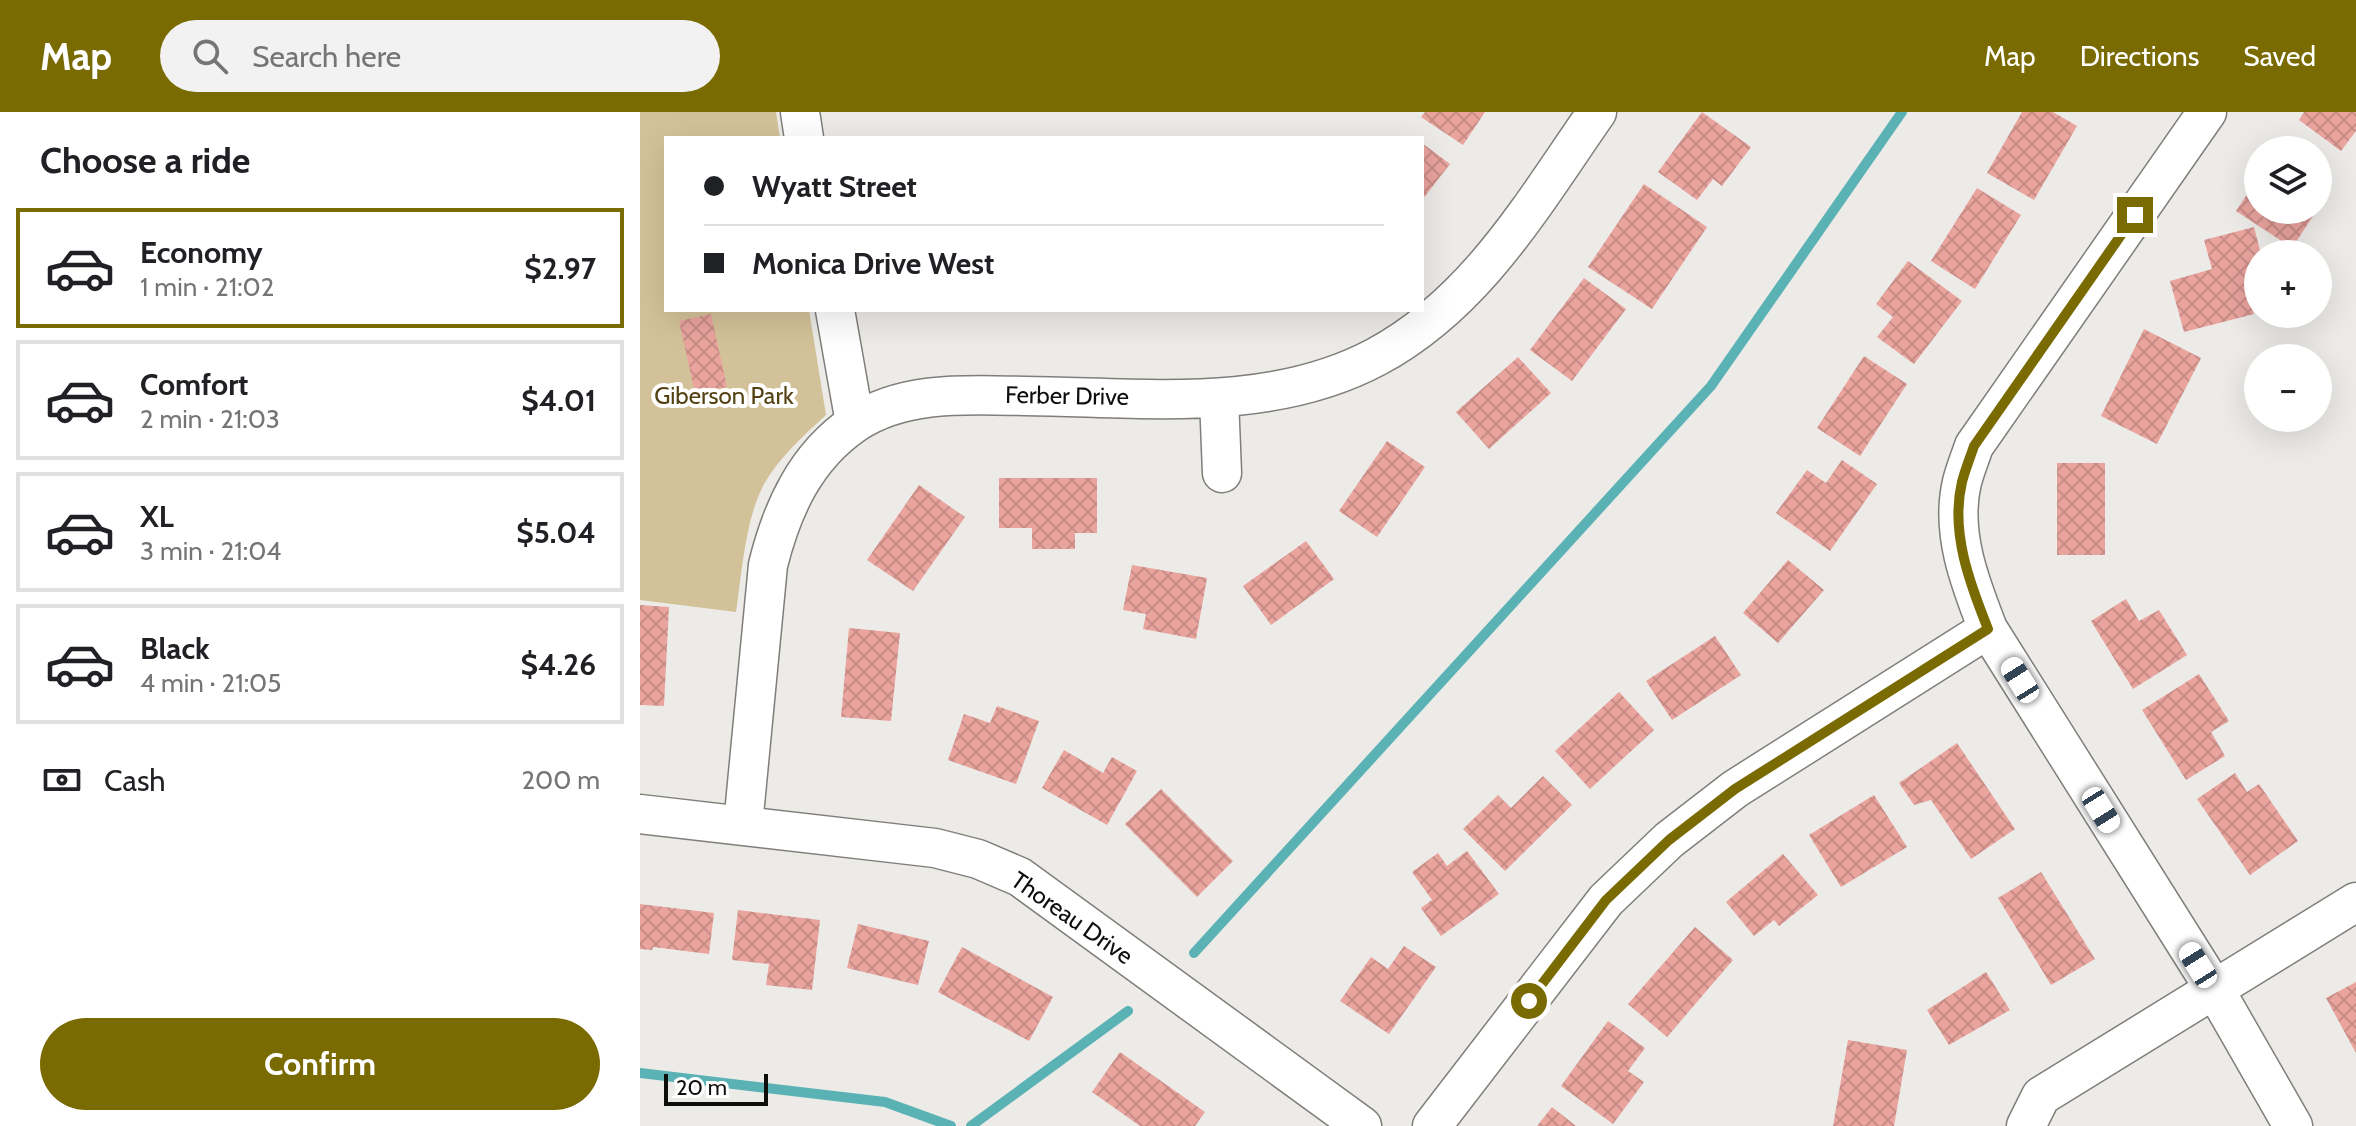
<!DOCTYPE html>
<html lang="en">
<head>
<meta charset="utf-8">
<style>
  body { margin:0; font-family:Cabin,sans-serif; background:#f2f2f2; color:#202124; height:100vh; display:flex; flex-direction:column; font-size:30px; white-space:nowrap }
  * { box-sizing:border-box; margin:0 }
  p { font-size:26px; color:#757577 }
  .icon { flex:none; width:44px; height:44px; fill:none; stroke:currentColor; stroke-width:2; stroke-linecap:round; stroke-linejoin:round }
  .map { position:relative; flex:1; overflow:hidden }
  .sheet { display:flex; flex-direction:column; background:#fff; width:640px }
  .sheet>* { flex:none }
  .guide { position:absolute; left:24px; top:24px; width:760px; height:176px; border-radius:0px; box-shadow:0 8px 32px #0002; display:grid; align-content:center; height:176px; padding:0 40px; background:#fff }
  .buttons { position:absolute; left:1604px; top:24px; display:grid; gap:16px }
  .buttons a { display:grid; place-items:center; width:88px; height:88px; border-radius:50%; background:#fff; box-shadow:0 8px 32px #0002; font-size:40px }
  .scale { position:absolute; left:24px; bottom:20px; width:104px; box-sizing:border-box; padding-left:8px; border:4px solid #0e0e0c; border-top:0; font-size:22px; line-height:28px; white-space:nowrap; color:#0e0e0c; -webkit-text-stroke:6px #fff; paint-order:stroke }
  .end { position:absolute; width:36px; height:36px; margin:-18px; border:10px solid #7a6a02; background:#fff; box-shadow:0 0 0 4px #fff }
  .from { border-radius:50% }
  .car { position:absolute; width:24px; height:48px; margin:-24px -12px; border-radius:10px; box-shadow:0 0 6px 2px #0007; background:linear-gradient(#fff 24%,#345 0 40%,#fff 0 76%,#345 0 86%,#fff 0) }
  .guide b { display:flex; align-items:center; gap:28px; height:76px; font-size:30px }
  .guide b+b { border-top:2px solid #e0e0e0 }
  .guide i { width:20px; height:20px; background:#202124 }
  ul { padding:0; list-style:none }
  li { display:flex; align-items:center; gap:24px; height:120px; margin:0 16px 12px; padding:0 24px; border:4px solid #e0e0e0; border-radius:0px }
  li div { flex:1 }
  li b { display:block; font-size:30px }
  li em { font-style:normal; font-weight:800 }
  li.active { border-color:#7a6a02 }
  li>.icon { width:72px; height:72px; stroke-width:1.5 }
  h2 { padding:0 40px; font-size:36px; line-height:96px }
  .pay { display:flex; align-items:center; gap:20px; height:88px; padding:0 40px; font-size:30px }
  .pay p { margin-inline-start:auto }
  .button { display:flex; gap:16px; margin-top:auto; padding:16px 40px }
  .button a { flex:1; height:92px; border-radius:48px; background:#7a6a02; color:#fff; font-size:32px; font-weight:800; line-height:92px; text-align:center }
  header { display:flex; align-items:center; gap:48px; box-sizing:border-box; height:112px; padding:0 40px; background:#7a6a02; color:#fff }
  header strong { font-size:38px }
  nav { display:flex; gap:44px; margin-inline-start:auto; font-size:28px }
  .search { width:560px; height:72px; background:#f2f2f2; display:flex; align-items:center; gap:20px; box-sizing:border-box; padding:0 28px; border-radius:44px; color:#757577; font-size:30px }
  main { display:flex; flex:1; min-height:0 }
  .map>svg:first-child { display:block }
</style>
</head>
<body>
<header>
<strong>Map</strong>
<div class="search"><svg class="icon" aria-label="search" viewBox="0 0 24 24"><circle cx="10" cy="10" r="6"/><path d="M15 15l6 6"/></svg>Search here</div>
<nav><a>Map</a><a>Directions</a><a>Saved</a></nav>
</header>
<main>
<section class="sheet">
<h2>Choose a ride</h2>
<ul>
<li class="active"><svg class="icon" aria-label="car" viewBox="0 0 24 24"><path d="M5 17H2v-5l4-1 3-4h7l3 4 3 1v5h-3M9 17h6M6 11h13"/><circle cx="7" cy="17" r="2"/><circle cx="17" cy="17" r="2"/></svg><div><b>Economy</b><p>1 min · 21:02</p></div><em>$2.97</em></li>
<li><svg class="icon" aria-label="car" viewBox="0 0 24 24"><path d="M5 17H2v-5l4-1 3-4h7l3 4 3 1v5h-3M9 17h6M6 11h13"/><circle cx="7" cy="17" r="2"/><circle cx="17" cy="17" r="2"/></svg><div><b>Comfort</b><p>2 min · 21:03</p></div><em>$4.01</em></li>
<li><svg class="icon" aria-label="car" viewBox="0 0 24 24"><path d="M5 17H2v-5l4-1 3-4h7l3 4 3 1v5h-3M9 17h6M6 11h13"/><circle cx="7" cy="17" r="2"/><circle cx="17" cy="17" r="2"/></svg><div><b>XL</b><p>3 min · 21:04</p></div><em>$5.04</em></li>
<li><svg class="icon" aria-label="car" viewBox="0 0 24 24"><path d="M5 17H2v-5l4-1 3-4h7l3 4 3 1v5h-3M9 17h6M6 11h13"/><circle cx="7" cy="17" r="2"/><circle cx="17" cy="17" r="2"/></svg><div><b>Black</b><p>4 min · 21:05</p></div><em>$4.26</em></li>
</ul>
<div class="pay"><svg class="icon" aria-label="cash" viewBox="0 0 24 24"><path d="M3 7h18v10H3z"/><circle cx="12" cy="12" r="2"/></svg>Cash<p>200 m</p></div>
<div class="button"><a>Confirm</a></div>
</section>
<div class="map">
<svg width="1716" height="1014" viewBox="0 0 1716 1014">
  <defs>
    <pattern id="building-cross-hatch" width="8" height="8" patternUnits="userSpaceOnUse" patternTransform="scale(2)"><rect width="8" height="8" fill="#eaa49e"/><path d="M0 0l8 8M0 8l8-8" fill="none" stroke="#c88c87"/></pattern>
  </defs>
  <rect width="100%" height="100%" fill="#edebe8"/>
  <path fill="#d3c299" d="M0 0H136L140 26H26V198H169L186 303C164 323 139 346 124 372 105 408 102 460 96 500L0 488Z"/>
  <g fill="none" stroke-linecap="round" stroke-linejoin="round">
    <path stroke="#5bb2b5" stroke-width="10" d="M554 841 1071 274 1262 0
      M0 961 245 990 311 1014
      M331 1014 488 899"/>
  </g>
  <path fill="url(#building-cross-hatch)" d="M785 0H845L823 33 781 5Z
    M1062 0 1111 35 1082 74 1073 67 1057 88 1018 60Z
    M1382 0H1413L1437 14 1394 88 1347 61Z
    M1664 0H1716V19L1701 39 1659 8Z
    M782 31 810 52 782 88Z
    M1618 66V98H1677L1652 136 1596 99Z
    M1004 72 1067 115 1012 197 948 155Z
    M1337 76 1381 103 1335 177 1291 149Z
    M1614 115 1621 142H1618V177L1608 180 1614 202 1544 220 1530 169 1572 157 1564 128Z
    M1268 149 1322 189 1274 252 1237 225 1253 205 1236 192Z
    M944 166 986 197 932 269 890 238Z
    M71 202 87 275 55 281 39 209Z
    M1504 217 1561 246 1517 332 1461 304Z
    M1224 244 1267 272 1220 344 1177 316Z
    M878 245 911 281 849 337 816 300Z
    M747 329 785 355 737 425 699 399Z
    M1202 348 1237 372 1190 439 1136 401 1167 358 1186 371Z
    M1417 351H1465V443H1417Z
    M359 366H457V421H435V437H392V416H359Z
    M279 373 325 405 273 479 227 448Z
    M666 429 694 467 631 513 603 474Z
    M1148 448 1184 478 1138 531 1103 501Z
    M492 453 567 466 556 527 503 517 506 502 483 498Z
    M1486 487 1499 509 1519 498 1547 543 1493 577 1451 509Z
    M0 493 29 495 24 594 0 593Z
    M209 516 260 521 251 609 201 605Z
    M1075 524 1101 563 1032 608 1006 569Z
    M1559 562 1589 609 1571 620 1585 644 1546 668 1502 598Z
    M979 580 1014 618 950 677 915 639Z
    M357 594 399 609 376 672 308 648 324 602 350 611Z
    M1317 631 1375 717 1331 747 1291 688 1274 693 1259 671Z
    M424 638 463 661 472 645 497 659 467 713 402 676Z
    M1595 661 1607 680 1619 672 1658 729 1610 763 1557 687Z
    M903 664 932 693 865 759 823 717 858 683 871 696Z
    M521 677 593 749 557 785 485 712Z
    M1234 683 1267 735 1201 775 1169 723Z
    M827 739 859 782 801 824 781 796 792 788 772 760 798 741 807 754Z
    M1143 742 1178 783 1139 814 1134 808 1114 824 1086 790Z
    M1401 760 1455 847 1411 873 1358 786Z
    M0 792 74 801 69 842 13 835 12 838 0 837Z
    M98 798 180 808 172 878 126 873 129 852 92 848Z
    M218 812 289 829 278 873 207 856Z
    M1055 815 1093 848 1027 925 988 892Z
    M764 834 796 855 749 922 700 889 731 845 748 857Z
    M322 835 413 885 389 929 298 880Z
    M1346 860 1370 898 1309 933 1287 898Z
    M1716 870V941L1686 886Z
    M968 909 1005 936 988 959 1004 970 973 1012 921 974Z
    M1208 928 1267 938 1254 1014H1193Z
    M480 940 565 1000 555 1014H500L452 980Z
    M912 995 936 1014H897Z"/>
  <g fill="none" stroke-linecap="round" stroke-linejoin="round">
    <g stroke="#7f7e7a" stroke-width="41">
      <path id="minor" d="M160 0 164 26
        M1567 0 1334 334C1330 346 1325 358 1322 370 1310 420 1330 471 1348 517L1575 878 1653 1014
        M195 198 215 311
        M579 286 582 361
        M0 702 295 736 338 747 380 765 722 1014
        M103 713 128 453C142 397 165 345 215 311 265 278 328 283 385 284 502 285 629 302 736 245 837 191 894 90 957 0
        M792 1014 966 788 1029 728 1095 677 1348 517
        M1386 1014 1401 984 1716 790"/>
    </g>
    <use href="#minor" stroke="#fff" stroke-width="38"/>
  </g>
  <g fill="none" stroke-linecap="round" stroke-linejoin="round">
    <path stroke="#7a6a02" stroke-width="10" d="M889 889 966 788 1029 728 1095 677 1348 517C1330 472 1310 420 1322 370 1325 358 1330 346 1334 334L1495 103"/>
  </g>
  <g text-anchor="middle" stroke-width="8" stroke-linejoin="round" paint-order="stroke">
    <g font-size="24" fill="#544212" stroke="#fff">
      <text x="84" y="292">Giberson Park</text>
    </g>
    <g font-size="24" fill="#0e0e0c" stroke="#fff">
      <text transform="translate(427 284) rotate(1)" y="8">Ferber Drive</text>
      <text transform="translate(432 806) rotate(35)" y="8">Thoreau Drive</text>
    </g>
  </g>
</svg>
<div class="buttons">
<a><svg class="icon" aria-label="layers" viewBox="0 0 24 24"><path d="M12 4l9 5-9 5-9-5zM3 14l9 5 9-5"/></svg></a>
<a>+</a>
<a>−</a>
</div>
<div class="scale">20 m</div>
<i class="end from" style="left:889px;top:889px"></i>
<i class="end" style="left:1495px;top:103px"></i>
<i class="car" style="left:1380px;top:568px;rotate:328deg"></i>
<i class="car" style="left:1461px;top:698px;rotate:148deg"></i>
<i class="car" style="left:1558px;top:853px;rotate:328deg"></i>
<div class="guide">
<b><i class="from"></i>Wyatt Street</b>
<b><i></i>Monica Drive West</b>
</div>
</div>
</main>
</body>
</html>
